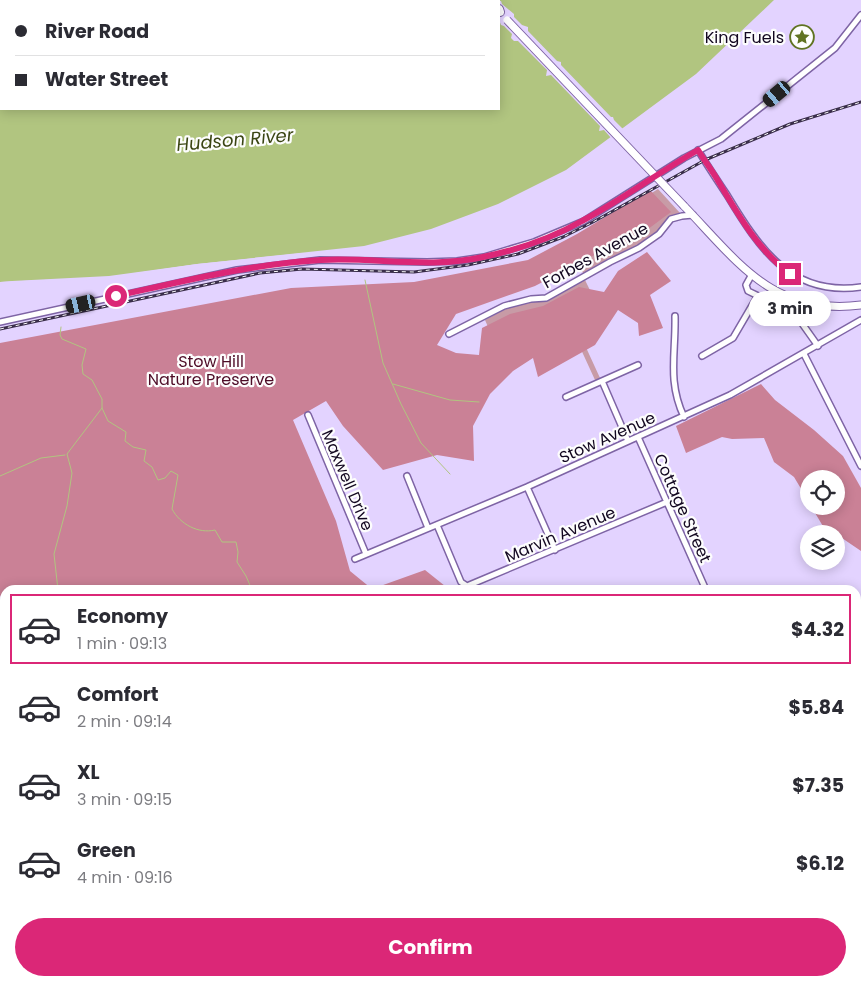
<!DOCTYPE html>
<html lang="en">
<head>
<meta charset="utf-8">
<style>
  body { margin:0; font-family:Poppins,sans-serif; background:#f2f2f3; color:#2b2b33; height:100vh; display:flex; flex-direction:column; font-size:19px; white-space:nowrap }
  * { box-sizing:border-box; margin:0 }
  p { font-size:16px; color:#7c7c81 }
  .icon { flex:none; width:28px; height:28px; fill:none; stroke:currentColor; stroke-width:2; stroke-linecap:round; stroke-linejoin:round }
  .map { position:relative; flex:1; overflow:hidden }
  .drawer { position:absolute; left:0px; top:585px; width:861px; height:401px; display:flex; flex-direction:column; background:#fff; border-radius:15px 15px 0 0; box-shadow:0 2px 12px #0003 }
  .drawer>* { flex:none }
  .hud { position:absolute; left:0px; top:0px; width:500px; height:110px; box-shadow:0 2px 12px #0003; display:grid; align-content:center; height:110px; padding:0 15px; background:#fff }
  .tools { position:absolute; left:800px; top:470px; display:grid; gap:10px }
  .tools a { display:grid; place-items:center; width:45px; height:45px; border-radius:50%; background:#fff; box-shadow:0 2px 12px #0003; font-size:25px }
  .end { position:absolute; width:22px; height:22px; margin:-11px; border:6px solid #db2777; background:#fff; box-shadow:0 0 0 2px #fff }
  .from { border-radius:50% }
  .bubble { position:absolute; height:35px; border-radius:18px; background:#fff; box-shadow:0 2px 12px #0003; font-size:16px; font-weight:700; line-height:35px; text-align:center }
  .car { position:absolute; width:15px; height:30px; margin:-15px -8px; border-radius:6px; box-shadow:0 0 4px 1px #0007; background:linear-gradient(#222 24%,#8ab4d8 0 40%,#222 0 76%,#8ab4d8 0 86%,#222 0) }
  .hud b { display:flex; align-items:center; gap:18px; height:48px; font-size:19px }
  .hud b+b { border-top:1px solid #e1e1e2 }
  .hud i { width:12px; height:12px; background:#2b2b33 }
  ul { padding:9px 0 0; list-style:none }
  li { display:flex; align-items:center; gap:15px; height:70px; margin:0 10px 8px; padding:0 5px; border:2px solid transparent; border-radius:0px }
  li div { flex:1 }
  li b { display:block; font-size:19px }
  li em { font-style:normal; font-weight:700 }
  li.current { border-color:#db2777 }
  li>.icon { width:45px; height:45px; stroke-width:1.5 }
  .button { display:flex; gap:10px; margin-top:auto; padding:10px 15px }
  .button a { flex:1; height:58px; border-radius:30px; background:#db2777; color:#fff; font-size:20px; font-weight:700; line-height:58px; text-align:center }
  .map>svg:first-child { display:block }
</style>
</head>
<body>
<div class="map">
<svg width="861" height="986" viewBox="0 0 861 986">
  <rect width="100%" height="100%" fill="#e3d3ff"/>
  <path fill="#c89ba6" d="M658 189 680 213C663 220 662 231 649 240 628 254 605 264 584 275L576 260 628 208Z
    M585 280 604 319 578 330 600 378 595 380 573 332 502 359 485 320 507 308 547 299Z"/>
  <path fill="#ca8196" d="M1 16V93H0V17Z
    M650 190 671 212 640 235 600 252 535 286 456 314 437 345 456 353 479 355 482 328 510 314 543 306 579 287 604 292 618 271 647 252 671 281 650 295 663 328 639 336 638 323 618 310 595 345 538 377 533 358 513 371 490 394 473 426 474 461 437 455 383 470 343 426 326 401 293 420 336 521 350 571 372 589 425 570 450 590H5V605L0 595V343L291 288 414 282 528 260 577 234Z
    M761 384 775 400 814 430 843 456 861 488V551L836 534 824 528 811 506H836V479H809V502L794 477 774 462 764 438 732 439 722 437 686 453 676 426Z
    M340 981H433L434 986H343Z"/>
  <path fill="#b1c580" d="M474 0H774L696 74 566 170 498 204 431 229 364 246 197 264 109 277 0 282V96H1V109H499V1H472Z"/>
  <path fill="#e3d3ff" d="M476 0 501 1 502 4 514 14V17L522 25 528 27V31L557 61 561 62V65L611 117H613L614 120 624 130 612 139 604 130 599 131 600 126 551 75 546 76 547 70 518 41H514L511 38 512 34 504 26 501 25 499 20V1H476Z
    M303 253V256L197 266 110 279 0 284V282L12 281 109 276 197 264Z"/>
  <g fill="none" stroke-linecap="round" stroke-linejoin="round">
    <path stroke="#b1c580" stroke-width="1" d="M365 280 383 363 401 404 421 443 450 474
      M61 327 60 335 62 339 86 349 82 365 83 374 92 380 102 399V408L108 421 126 432 125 441 133 447 146 450 144 461 152 467 158 480 165 478 171 471 178 475 172 509C180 524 198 534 215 530L222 542H236L238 552 237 562 246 576 252 590
      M393 384 450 400 479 402
      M0 476 41 458 65 455
      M58 590 54 554 67 506 72 473 67 454 102 408
      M0 854H5
      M115 981 116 986
      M166 981 167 986
      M386 981 387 986
      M577 981 578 986"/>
    <g stroke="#7e64a5" stroke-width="8">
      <path id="minor" d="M698 150C707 165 717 180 727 195 759 248 791 297 861 287
        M751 276 746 285 748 291 791 312 801 322 818 346
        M675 316C676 353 667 381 684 417
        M0 322 237 270 320 260 427 262 457 261 484 257 534 242 584 221 684 158 721 139 835 48 861 15
        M449 334 504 306 531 299 546 298 610 262 639 248 659 234 671 219 682 216 693 215
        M804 354 861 466
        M702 356 733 338 757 297
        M602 381 628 441
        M566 397 638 365
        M308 415 366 554
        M638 437 706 590
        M407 476 428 528
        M527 487 555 550
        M437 525 461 582 467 586 667 502
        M355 559 527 487 730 395 861 320
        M856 657H861
        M0 675 5 679
        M856 693 861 701
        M856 725 861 722
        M856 791 861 788
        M0 924 5 929
        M0 943 5 935
        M289 981 293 986
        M446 981 449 986
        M522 986V981"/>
    </g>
    <g stroke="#7e64a5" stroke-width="9">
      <path id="major" d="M483 0 484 1
        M684 206C739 263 773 316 861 305
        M856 902 861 896
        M784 986 788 981"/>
    </g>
    <g stroke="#7e64a5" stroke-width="10">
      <path id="highway" d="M157 0 173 1
        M494 0 495 1
        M22 1 29 0
        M268 1 274 0
        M0 6H1
        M499 9 500 12"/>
    </g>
    <use href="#minor" stroke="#fff" stroke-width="5"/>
    <use href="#major" stroke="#fff" stroke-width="7"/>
    <use href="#highway" stroke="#fff" stroke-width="8"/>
    <g stroke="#3a2e4a" stroke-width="3">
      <path id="rail" d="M0 329 260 273 302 269 414 272 468 265 518 254 563 237 593 222 705 160 790 124 861 102"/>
    </g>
    <use href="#rail" stroke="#fdfdfd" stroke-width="1" stroke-dasharray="4" stroke-linecap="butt"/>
    <g stroke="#7e64a5" stroke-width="9" stroke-linecap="butt">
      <path id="major-bridge" d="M507 20 684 206"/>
    </g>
    <use href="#major-bridge" stroke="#fff" stroke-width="7"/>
  </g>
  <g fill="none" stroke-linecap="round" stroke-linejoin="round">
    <path stroke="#db2777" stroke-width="6" d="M116 296C184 281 251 264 321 260 375 257 430 269 483 257 517 250 552 238 582 221 622 200 659 172 698 150 704 160 711 169 717 179 737 213 758 250 790 274"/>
  </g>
  <defs>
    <g id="sight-ring" transform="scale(1.25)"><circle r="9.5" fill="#fdfdfd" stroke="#607322" stroke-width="1.5"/><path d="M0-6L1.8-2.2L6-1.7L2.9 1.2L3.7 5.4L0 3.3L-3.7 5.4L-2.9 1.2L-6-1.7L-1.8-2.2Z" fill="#607322"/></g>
  </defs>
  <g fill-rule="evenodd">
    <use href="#sight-ring" x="802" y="37"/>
  </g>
  <g text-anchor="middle" stroke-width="4.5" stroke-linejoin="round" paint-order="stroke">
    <g font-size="16" fill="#120720" stroke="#fdfdfd" text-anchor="end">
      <text x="784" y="43">King Fuels</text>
    </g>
    <g font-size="16" fill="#120720" stroke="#fdfdfd">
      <text transform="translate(595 255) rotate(-29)" y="6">Forbes Avenue</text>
      <text transform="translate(607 437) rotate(-24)" y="6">Stow Avenue</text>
      <text transform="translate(348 480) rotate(67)" y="6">Maxwell Drive</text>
      <text transform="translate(683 508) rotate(66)" y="6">Cottage Street</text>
      <text transform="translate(560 534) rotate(-23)" y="6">Marvin Avenue</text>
    </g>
    <g font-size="16" fill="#4e0c27" stroke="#fdfdfd">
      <text x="211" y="367">Stow Hill<tspan x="211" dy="18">Nature Preserve</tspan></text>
    </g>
    <g font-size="18" font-style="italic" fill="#3a4513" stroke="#fdfdfd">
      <text transform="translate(235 140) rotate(-5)" y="6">Hudson River</text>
    </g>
  </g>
</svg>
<div class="tools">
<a><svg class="icon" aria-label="locate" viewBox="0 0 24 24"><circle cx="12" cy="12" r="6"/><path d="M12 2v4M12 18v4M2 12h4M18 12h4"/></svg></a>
<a><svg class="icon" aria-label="layers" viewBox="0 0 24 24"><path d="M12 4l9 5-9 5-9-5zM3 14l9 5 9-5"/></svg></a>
</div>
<i class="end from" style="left:116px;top:296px"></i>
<i class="end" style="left:790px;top:274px"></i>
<div class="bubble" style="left:749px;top:291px;width:82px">3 min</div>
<i class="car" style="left:777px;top:94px;rotate:230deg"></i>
<i class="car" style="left:81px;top:304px;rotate:257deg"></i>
<div class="hud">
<b><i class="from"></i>River Road</b>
<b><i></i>Water Street</b>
</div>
<section class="drawer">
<ul>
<li class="current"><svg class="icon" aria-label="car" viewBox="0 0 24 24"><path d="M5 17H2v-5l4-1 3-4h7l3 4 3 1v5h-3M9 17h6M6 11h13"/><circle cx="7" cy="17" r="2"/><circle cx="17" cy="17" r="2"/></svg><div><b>Economy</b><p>1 min · 09:13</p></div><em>$4.32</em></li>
<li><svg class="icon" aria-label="car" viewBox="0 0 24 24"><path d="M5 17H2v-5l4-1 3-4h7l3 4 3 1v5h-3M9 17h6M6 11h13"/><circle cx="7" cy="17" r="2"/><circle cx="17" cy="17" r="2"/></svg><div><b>Comfort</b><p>2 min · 09:14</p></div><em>$5.84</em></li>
<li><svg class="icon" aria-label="car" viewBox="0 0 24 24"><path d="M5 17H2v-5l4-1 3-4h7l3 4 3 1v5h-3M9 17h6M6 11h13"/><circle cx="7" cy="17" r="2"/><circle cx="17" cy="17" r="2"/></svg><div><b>XL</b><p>3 min · 09:15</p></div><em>$7.35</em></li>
<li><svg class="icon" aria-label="car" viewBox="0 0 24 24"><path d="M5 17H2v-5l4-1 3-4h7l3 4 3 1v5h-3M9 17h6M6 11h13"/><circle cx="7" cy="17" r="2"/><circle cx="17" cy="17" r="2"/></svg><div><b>Green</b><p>4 min · 09:16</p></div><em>$6.12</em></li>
</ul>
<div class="button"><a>Confirm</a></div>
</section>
</div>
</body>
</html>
